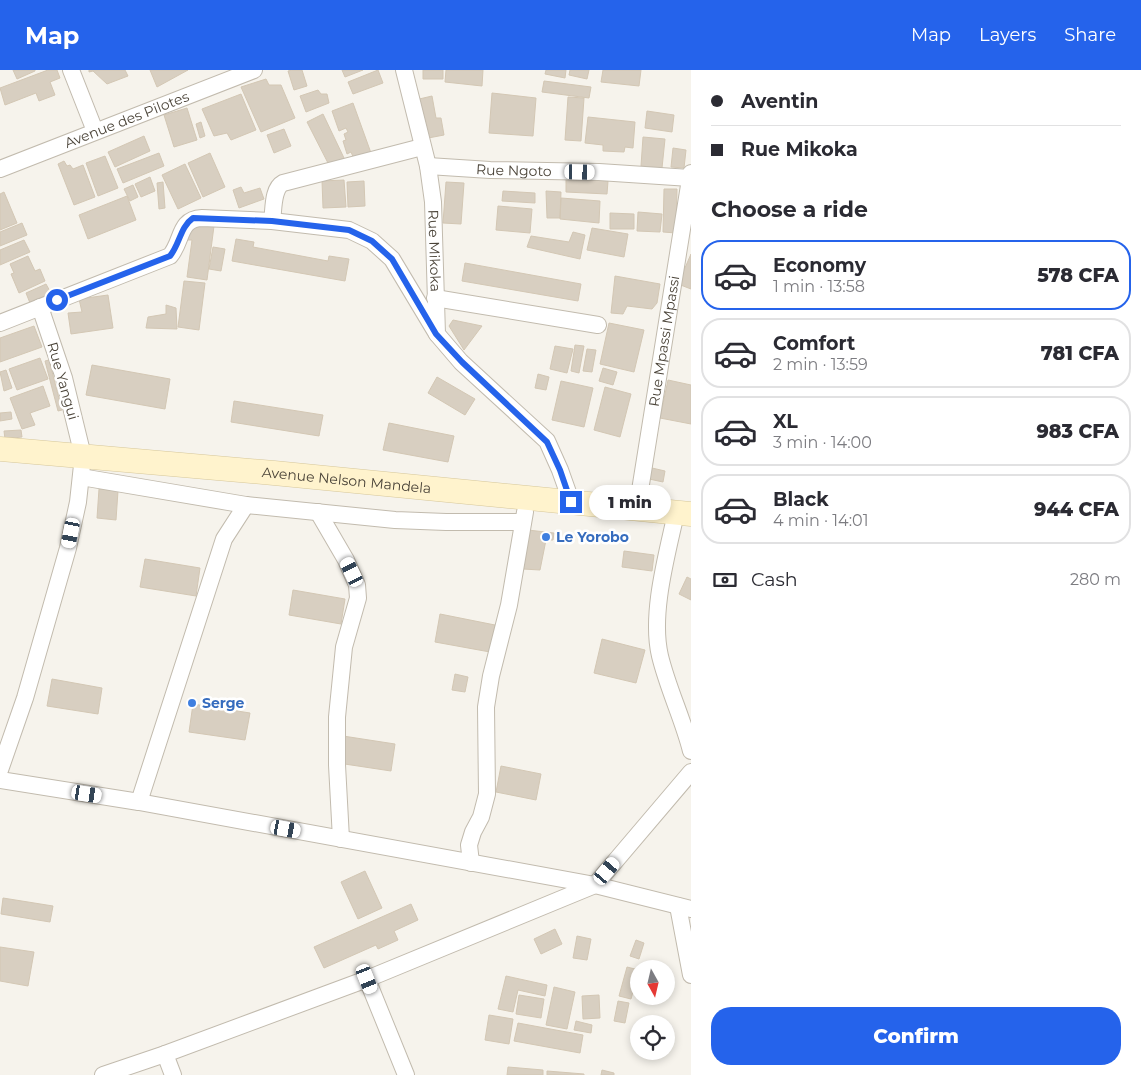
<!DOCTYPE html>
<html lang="en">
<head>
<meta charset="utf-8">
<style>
  body { margin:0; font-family:Montserrat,sans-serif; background:#f2f2f3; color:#2b2b33; height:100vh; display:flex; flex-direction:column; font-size:19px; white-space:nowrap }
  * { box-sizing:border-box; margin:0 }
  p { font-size:16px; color:#7c7c81 }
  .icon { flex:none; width:28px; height:28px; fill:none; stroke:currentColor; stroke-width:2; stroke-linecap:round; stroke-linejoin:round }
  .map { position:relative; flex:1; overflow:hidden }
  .sheet { display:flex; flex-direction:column; background:#fff; width:450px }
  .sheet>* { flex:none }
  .guide { display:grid; align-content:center; height:110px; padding:0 20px; background:#fff }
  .needle { width:32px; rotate:172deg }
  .buttons { position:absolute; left:630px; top:890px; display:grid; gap:10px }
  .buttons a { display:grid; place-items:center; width:45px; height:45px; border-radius:50%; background:#fff; box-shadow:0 2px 8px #0003; font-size:25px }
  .end { position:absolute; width:22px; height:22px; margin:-11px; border:6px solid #2563eb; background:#fff; box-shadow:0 0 0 2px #fff }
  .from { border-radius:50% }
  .bubble { position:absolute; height:35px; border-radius:18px; background:#fff; box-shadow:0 2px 8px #0003; font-size:16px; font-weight:800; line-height:35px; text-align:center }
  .car { position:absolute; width:15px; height:30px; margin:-15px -8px; border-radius:6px; box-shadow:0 0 4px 1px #0007; background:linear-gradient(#fff 24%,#345 0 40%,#fff 0 76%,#345 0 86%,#fff 0) }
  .guide b { display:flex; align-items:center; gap:18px; height:48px; font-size:19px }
  .guide b+b { border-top:1px solid #e1e1e2 }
  .guide i { width:12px; height:12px; background:#2b2b33 }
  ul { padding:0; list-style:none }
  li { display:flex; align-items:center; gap:15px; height:70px; margin:0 10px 8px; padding:0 10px; border:2px solid #e1e1e2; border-radius:20px }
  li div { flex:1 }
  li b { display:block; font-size:19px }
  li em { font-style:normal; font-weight:800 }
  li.selected { border-color:#2563eb }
  li>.icon { width:45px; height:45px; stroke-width:1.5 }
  h2 { padding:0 20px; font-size:22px; line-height:60px }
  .pay { display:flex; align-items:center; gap:12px; height:55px; padding:0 20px; font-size:19px }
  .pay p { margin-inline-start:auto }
  .button { display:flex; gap:10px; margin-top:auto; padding:10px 20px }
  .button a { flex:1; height:58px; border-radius:20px; background:#2563eb; color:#fff; font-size:20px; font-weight:800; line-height:58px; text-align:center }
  header { display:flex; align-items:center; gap:30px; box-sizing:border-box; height:70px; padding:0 25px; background:#2563eb; color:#fff }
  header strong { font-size:24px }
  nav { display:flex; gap:28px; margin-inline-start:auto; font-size:18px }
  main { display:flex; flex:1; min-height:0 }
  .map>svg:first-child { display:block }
</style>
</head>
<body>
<header>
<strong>Map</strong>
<nav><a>Map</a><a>Layers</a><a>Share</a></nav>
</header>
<main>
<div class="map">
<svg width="691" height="1005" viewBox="0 0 691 1005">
  <rect width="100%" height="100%" fill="#f6f3ec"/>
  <path fill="#d8cfc1" stroke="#d3c7b4" d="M13 0H35V1L17 9Z
    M48 0H57L60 8 50 12 55 25 39 31 36 23 5 35 0 18Z
    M89 0H125L128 6 107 14 93 1 89 2Z
    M150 0H188L157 17Z
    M292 0H302L307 16 294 20 288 1Z
    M342 0H363L345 7Z
    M378 0 383 13 353 24 348 12Z
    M423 0H443V9H423Z
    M446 0H483L482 16 445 12Z
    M546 0H566L565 8 545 4Z
    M570 0H589L587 9 569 5Z
    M603 0H641L639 16 601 12Z
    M266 9 269 15H281L295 48 261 62 241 17Z
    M544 11 591 17 589 28 542 22Z
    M318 20 321 24H327L329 33 306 42 300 26Z
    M492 23 536 28 533 66 489 63Z
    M241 24 256 60 231 70 227 63 214 66 202 39Z
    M432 26 436 48H441L444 65 423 69 415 30Z
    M568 27 584 28 581 71 565 70Z
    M353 33 371 83 354 89 351 82 347 84 343 71 346 70 344 64 348 62 346 58 339 61 332 41Z
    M187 38 197 70 174 77 164 45Z
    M647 41 674 45 672 62 645 58Z
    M323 44 344 88 329 95 307 52Z
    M588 47 635 52 633 78 625 77 624 82 603 81V75L585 73Z
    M201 52 205 66 200 68 196 54Z
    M284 59 291 76 274 83 267 65Z
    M144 66 150 81 115 97 108 82Z
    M643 67 665 69 662 98 641 96Z
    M673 78 686 80 684 98 671 97Z
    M159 83 164 96 123 113 117 99Z
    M210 83 225 117 203 127 188 93Z
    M105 86 118 118 98 126 86 93Z
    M64 91 67 96 70 95 73 99 83 95 95 127 74 135 58 94Z
    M185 94 201 128 178 139 162 105Z
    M150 107 155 121 141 127 135 114Z
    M566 108 608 111 607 124 566 122Z
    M344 110 346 137 323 138 322 111Z
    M364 111 365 136 348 137 347 112Z
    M163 112 165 138 159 139 157 113Z
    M446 112 464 113 461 154 443 153Z
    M133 115 138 127 130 131 124 119Z
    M241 117 244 123 260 118 264 129 239 138 233 120Z
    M664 119H677L676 163 663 162Z
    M503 121 535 123V133L502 131Z
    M546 121 561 122 560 148H547Z
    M4 122 17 153 0 160V124Z
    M127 126 136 150 88 169 79 145Z
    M561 128 600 131 599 153 560 149Z
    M498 136 532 139 530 163 496 160Z
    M638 142 662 144 660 162 637 161Z
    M610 143 634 144V159H610Z
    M22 153 27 165 0 176V162Z
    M214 156 207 210 187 207 192 170H187L188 157Z
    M592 158 628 164 624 187 587 180Z
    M573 162 585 165 580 189 527 177 531 166 569 172Z
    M236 169 254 172 253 177 328 191 329 186 349 189 345 211 232 191Z
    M24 170 30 182 0 195V180Z
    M213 177 225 179 221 201 209 199Z
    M691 184V219L678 214Z
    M28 186 35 201 40 199 45 211 19 223 11 204 14 203 10 194Z
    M465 193 581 214 578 231 462 211Z
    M615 206 660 214 657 233 652 239 627 236 623 244 611 243Z
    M184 211 205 213 199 260 178 257Z
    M46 214 51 223 30 233 26 223Z
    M108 225 113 258 71 264 68 243 82 242 79 229Z
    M166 235 176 238 177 259 146 258 148 247 166 244Z
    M453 250 482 256 464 280 449 256Z
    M609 253 644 260 634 302 600 294Z
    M34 256 42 277 0 292V268Z
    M575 275 584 276 579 303 571 301Z
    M555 276 573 279 567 303 550 299Z
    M587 279 596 280 592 302 583 301Z
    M40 288 48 309 17 320 9 299Z
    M49 290 62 340 58 341 45 291Z
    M92 295 170 309 165 339 86 325Z
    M603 298 617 302 613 315 599 311Z
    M6 300 12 318 4 321 0 302Z
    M538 304 549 307 546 320 535 318Z
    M437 307 475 329 465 345 428 323Z
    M668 310 691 315V354L660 348Z
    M561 311 593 318 584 357 552 350Z
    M43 316 50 336 30 343 35 355 22 359 10 328Z
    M605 317 631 324 620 367 594 360Z
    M234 331 323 345 319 366 231 352Z
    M11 342 12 349 0 351V343Z
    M389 353 454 366 448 392 383 380Z
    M21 360 22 367 5 369 4 361Z
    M652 398 665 401 663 412 649 409Z
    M99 419 118 421 116 450 97 448Z
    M528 460 554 463 553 470H546L540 500 523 499Z
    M624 481 654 485 652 501 622 497Z
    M145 489 200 498 196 526 140 517Z
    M687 507 691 509V530L679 524Z
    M293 520 345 529 341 554 289 545Z
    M440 544 495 555 490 582 435 572Z
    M602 569 645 580 636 613 594 603Z
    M455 604 468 607 465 622 452 620Z
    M52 609 102 618 98 644 47 636Z
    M193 634 250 643 245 670 189 662Z
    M343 666 395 674 391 701 338 693Z
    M501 696 541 704 536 730 496 722Z
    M365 801 382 838 358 849 341 812Z
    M3 828 53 836 50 852 1 844Z
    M411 834 418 850 394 861 398 870 378 879 376 875 324 898 314 877Z
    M555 859 562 874 541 884 534 869Z
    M577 866 591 869 587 890 573 888Z
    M636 870 644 873 639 889 630 886Z
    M0 877 34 882 28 916 0 911Z
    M627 897 639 900 631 929 619 926Z
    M506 906 547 915 545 926 518 920 513 942 498 939Z
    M554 917 575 922 567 959 546 955Z
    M519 925 544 929 541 948 516 944Z
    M599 925 600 948 583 949 582 926Z
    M618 931 629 933 625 953 614 951Z
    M489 945 513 949 509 974 485 970Z
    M576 951 592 955 591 963 574 960Z
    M518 953 583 965 580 983 514 971Z
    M508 997 543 1000V1005H507Z
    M602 1000 614 1003V1005H601Z
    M547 1001 584 1004V1005H547Z"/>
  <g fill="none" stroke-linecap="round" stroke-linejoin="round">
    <g stroke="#c2bbae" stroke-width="18">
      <g id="street">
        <path d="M71 0 95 61"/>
        <path id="s1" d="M404 0 428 96 433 132 437 264 461 292 547 371 560 400 571 431"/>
        <path id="s2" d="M428 96 490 100 599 102 690 108"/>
        <path id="s3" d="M0 99 254 0"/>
        <path d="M272 151C274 140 272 119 283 113L422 77"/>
        <path d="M435 228 598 255"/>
        <path d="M0 253 170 186C183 171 178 149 202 148L272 151 349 160 372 171 392 189 437 264"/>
        <path d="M81 407 246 435 395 450 446 452H523"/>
        <path id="s4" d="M637 439 691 103"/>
        <path d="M318 442 346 490 357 515 358 528 344 577 337 647V695L341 769"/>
        <path d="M676 443C667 485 650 544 660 586 668 619 683 649 691 681"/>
        <path d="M0 700 25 628 68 478 78 432 83 386 64 308 40 237"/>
        <path d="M0 710 139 732 595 815 691 839"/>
        <path d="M139 732 224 469 246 435"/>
        <path d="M471 793 469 775 473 762 481 747 487 724 486 637 491 606 509 535 525 442"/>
        <path d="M678 836 691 905"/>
        <path d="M367 909 406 1005"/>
        <path d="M165 984 173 1005"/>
        <path d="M103 1005 165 984 367 909 595 815 691 702"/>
      </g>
    </g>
    <g stroke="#d6c79b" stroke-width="25">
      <g id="secondary">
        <path id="s5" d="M0 379 274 403 691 444"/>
      </g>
    </g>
    <use href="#street" stroke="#fff" stroke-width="16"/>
    <use href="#secondary" stroke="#fff3cd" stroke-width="24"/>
  </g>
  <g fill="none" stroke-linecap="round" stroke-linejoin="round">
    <path stroke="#2563eb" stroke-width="6" d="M57 230 170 186C180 174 180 157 193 148L272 151 349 160 372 171 392 189 436 264 462 292 547 372 560 400 571 432"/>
  </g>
  <g fill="#3f7fe0" stroke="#fff" stroke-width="2">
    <circle cx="546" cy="467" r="5"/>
    <circle cx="192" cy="633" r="5"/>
  </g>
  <g text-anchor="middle" stroke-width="5" stroke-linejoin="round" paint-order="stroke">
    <g font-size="14" fill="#4b4439" stroke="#fff">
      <text dy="5" stroke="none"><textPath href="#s3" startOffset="136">Avenue des Pilotes</textPath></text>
      <text dy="5" stroke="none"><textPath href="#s2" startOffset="86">Rue Ngoto</textPath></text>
      <text dy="5" stroke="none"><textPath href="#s1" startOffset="184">Rue Mikoka</textPath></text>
      <text dy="5" stroke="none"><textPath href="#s4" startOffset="170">Rue Mpassi Mpassi</textPath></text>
      <text transform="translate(63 311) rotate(74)" y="5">Rue Yangui</text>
      <text dy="5" stroke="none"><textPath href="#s5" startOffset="348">Avenue Nelson Mandela</textPath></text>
    </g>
    <g font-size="14" font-weight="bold" fill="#366cbe" stroke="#fff" text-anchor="start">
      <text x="556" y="472">Le Yorobo</text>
      <text x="202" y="638">Serge</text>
    </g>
  </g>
</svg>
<div class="buttons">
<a><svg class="needle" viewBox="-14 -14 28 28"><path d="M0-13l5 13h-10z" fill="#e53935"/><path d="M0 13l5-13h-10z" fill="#7c7c81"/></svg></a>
<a><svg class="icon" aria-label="locate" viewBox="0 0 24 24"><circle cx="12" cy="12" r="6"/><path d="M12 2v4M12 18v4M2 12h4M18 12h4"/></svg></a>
</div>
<i class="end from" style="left:57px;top:230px"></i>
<i class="end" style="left:571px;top:432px"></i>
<div class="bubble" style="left:589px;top:415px;width:82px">1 min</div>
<i class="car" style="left:580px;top:102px;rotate:91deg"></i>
<i class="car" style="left:71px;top:463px;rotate:191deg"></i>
<i class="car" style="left:352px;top:502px;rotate:334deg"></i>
<i class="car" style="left:87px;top:724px;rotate:99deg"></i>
<i class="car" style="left:286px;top:759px;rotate:100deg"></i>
<i class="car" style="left:607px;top:801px;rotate:40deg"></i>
<i class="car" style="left:367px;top:909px;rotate:158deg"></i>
</div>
<section class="sheet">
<div class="guide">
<b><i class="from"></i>Aventin</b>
<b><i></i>Rue Mikoka</b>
</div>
<h2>Choose a ride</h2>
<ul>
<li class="selected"><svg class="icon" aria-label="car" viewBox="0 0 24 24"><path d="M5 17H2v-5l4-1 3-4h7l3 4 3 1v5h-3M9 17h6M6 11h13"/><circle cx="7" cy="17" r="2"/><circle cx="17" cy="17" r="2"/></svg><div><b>Economy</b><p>1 min · 13:58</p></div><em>578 CFA</em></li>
<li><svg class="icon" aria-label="car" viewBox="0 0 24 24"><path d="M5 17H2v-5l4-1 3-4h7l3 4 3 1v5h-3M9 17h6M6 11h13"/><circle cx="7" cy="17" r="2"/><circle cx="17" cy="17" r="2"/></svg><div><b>Comfort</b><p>2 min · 13:59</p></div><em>781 CFA</em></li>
<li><svg class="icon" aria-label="car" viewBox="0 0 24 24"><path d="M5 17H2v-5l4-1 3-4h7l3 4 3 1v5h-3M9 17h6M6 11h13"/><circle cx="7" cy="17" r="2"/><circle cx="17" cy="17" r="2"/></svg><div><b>XL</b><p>3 min · 14:00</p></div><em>983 CFA</em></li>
<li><svg class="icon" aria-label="car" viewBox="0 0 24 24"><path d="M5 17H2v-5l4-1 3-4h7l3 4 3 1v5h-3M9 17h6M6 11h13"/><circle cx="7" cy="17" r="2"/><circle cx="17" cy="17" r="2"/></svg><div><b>Black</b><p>4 min · 14:01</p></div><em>944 CFA</em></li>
</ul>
<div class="pay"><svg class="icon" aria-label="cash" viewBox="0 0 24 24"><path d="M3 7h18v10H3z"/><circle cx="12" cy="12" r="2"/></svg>Cash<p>280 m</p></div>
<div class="button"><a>Confirm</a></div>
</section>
</main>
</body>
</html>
